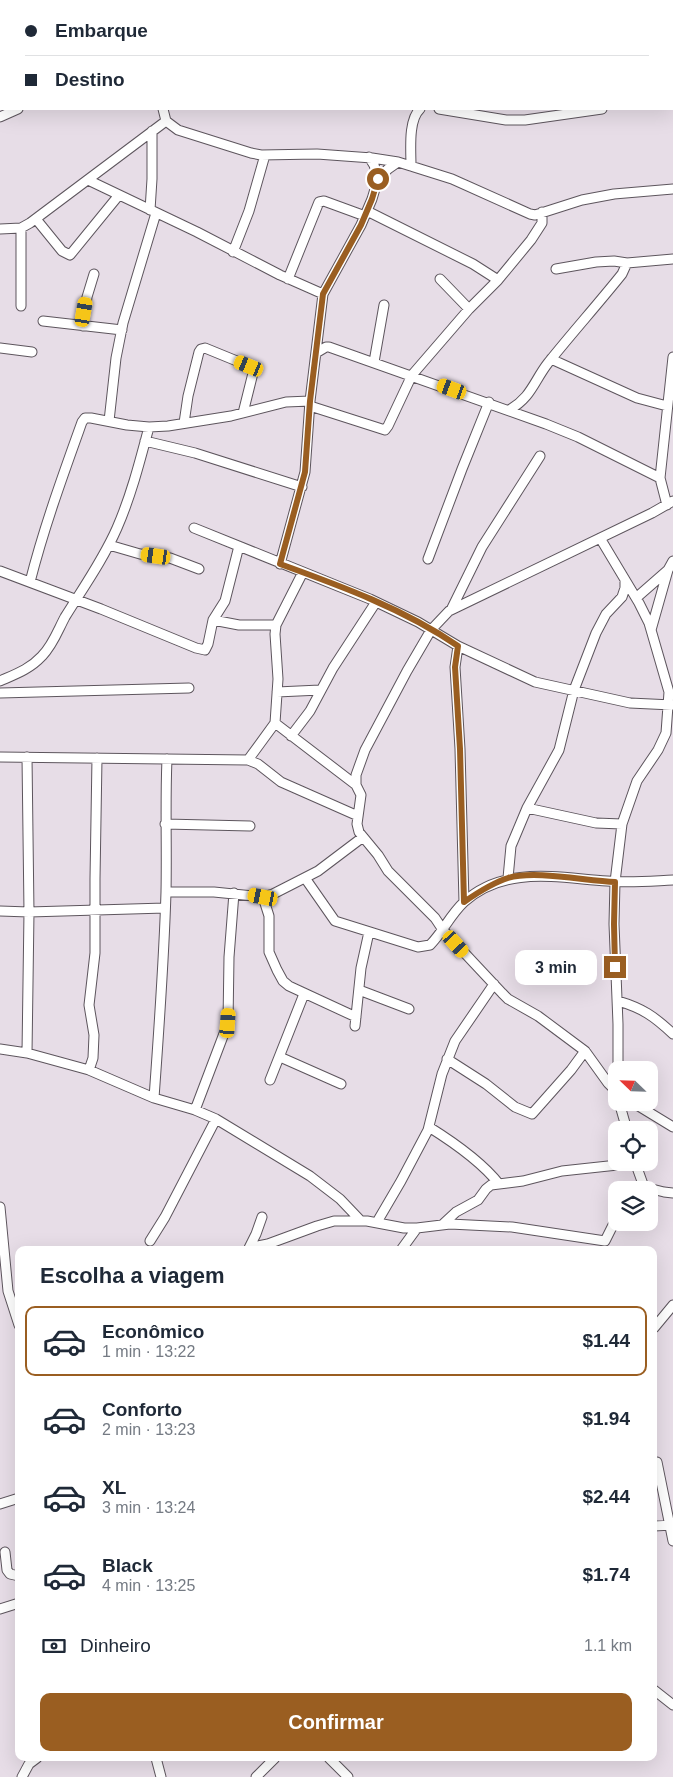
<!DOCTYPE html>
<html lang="pt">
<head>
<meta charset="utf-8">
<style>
  body { margin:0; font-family:Arial,sans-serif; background:#f2f2f3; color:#1f2937; height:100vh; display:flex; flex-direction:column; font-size:19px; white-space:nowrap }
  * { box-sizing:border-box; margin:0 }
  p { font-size:16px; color:#747a83 }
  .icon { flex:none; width:28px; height:28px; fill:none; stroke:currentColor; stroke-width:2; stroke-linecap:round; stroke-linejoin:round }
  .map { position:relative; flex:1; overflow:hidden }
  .sheet { position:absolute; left:15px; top:1246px; width:642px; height:515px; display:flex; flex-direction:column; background:#fff; border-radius:10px; box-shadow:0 5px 20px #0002 }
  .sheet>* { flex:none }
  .top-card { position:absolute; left:0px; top:0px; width:674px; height:110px; box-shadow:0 5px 20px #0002; display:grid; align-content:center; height:110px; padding:0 25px; background:#fff }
  .needle { width:32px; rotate:293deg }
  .buttons { position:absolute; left:608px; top:1061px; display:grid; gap:10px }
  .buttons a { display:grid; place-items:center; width:50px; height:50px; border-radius:10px; background:#fff; box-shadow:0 5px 20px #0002; font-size:25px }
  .end { position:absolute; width:22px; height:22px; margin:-11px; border:6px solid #9a5e21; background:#fff; box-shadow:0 0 0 2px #fff }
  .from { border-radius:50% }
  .bubble { position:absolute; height:35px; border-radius:10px; background:#fff; box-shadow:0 5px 20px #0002; font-size:16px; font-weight:700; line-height:35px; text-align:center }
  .car { position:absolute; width:15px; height:30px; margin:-15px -8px; border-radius:6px; box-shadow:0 0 4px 1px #0007; background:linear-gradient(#f5c518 24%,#345 0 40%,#f5c518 0 76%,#345 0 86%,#f5c518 0) }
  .top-card b { display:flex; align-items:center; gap:18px; height:48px; font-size:19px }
  .top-card b+b { border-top:1px solid #e0e1e3 }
  .top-card i { width:12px; height:12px; background:#1f2937 }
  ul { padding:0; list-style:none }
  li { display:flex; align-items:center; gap:15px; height:70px; margin:0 10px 8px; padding:0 15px; border:2px solid transparent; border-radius:10px }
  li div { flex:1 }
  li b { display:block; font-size:19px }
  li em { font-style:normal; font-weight:700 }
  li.selected { border-color:#9a5e21 }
  li>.icon { width:45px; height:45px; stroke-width:1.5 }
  h2 { padding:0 25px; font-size:22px; line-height:60px }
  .pay { display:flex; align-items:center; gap:12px; height:55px; padding:0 25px; font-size:19px }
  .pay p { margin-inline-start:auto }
  .primary-button { display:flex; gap:10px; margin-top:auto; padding:10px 25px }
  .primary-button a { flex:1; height:58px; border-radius:10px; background:#9a5e21; color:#fff; font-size:20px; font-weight:700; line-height:58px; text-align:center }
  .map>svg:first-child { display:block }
</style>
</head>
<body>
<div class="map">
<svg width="673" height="1777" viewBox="0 0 673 1777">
  <rect width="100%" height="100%" fill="#e7dde7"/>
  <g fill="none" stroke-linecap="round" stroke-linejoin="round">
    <g stroke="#5d555d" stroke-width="11">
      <path id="minor" d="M33 0 34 1
        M204 0 205 1
        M274 0V1
        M99 1V0
        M309 1V0
        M370 1 402 0
        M540 1V0
        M672 12H673
        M672 99H673
        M163 109 166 121 178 130 251 153 261 155 317 154 372 158 398 162 452 179 530 214 535 215 582 200 614 194 673 189
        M439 109 506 120H525L602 109
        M0 117 18 109
        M369 157 374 165 378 179
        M411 166C411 150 408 120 420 109
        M88 180 197 232 280 275 323 294
        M150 210 152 179V131
        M367 211 473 264 498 280
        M36 219 62 251 70 255 119 195
        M21 228V306
        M0 229 21 228 30 223 166 121
        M233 252 249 211 265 155
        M556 269 596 262 614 261 627 263 673 259
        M288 279 319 202 324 201 365 216
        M440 279 469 309
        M43 321 122 330
        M83 326 87 297 94 274
        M0 348 32 352
        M316 353 326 347H329L546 424 578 437 660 478
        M551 359 637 398 667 406
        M374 362 384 305
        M310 406 385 430 388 426 412 375 469 309 498 280 531 240 542 223V212
        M509 410C531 398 534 381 548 363 572 333 598 304 622 274L627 263
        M109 421 116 358 123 323 156 213
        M184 423 188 396 199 352 201 349 205 348 249 366 252 369 253 373 243 413
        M145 441 195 453 302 487
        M667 505 660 478 673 357
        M194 528 370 599 418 622 458 646 535 682 630 703 672 705
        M600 538 639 603 649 623 669 692 666 733 658 750 637 781 622 824 615 882 614 924 618 1024V1070
        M109 545 140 554 170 558 199 569
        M428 559 462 469 489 402
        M280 564 305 472 310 401 323 294 361 225 372 199 378 179 388 169 398 162
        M0 571 101 609 196 648 205 650 208 644 213 620 225 601 239 546
        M30 582C44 527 63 475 82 422L85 418H91L127 425 149 427 168 426 231 416 286 402 310 401
        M636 598 668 570
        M452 608 482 547 540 456
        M213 620 239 625H276
        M651 630 668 570 673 561
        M458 646 455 667 460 749 464 902
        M0 681C16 674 30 669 42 656 53 645 58 630 65 617 83 588 103 560 117 528 131 496 140 461 149 427
        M277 692 320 690
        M0 693 189 688
        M275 723 356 785
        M291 736 310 711 333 668 376 602
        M0 757 248 760 258 764 281 782 358 816
        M248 760 275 723 278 679 275 634 276 625 303 572
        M527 808 596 823 622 824
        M165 824 250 826
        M305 878 335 921 418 947 430 945C443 932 450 915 464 902 505 865 558 878 607 881 629 883 651 881 673 880
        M508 878 511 846 514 839 527 808 559 750 574 690 596 633 606 614 622 597 625 588V580
        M166 892H214L263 897 273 894 318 871 363 837
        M263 897 269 916V952L277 970 283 981 289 986 356 1017
        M0 911 29 912 165 908
        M359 990 409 1009
        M618 1001C642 1008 654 1016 673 1034
        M355 1026 361 968 369 932
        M0 1049 27 1053 89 1070 154 1098 195 1110 216 1119 310 1176 340 1199 361 1221
        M27 1053 29 912 27 757
        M280 1057 341 1084
        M447 1059 486 1084 515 1107 532 1114 571 1070 585 1051
        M89 1070 93 1058 94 1035 89 1005 95 953V879L97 758
        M270 1080 304 994
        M616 1091 608 1083 585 1051 538 1016 508 999 502 993 443 930 435 918 388 871 378 855 359 832 357 824 361 795 356 785V775L365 750 407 671 431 630 449 611 652 513 673 501
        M154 1098C159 1029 164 961 166 892 167 848 165 803 167 759
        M619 1102 627 1130
        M632 1102 673 1127
        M195 1110 228 1023 229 957 234 893
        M429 1127C453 1142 481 1161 499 1184
        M635 1162 644 1187 664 1192 673 1193
        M0 1207 8 1291 19 1325
        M377 1222 401 1181 428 1130 442 1074 455 1041 494 984
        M442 1225 456 1212 478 1200 486 1189 491 1185 523 1181 562 1171 636 1163
        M150 1241 165 1217 216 1119
        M251 1245 258 1246 268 1244 317 1226 334 1221H367L404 1228H417L450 1224 512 1227 605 1241 616 1219
        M248 1250 256 1234 262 1217
        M401 1250 417 1228
        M654 1328 673 1305
        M657 1462 673 1541
        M0 1504 19 1498
        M654 1526 673 1525
        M5 1552 7 1570 10 1574 19 1576
        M0 1609 19 1603
        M654 1690 673 1705
        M156 1758 161 1777
        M329 1758 348 1777
        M22 1777 29 1764 37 1758
        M256 1777 275 1758"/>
    </g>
    <use href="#minor" stroke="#fff" stroke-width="9"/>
  </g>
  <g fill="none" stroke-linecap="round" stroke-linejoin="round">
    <path stroke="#9a5e21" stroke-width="6" d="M378 179 372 199 361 225 323 294 310 401 305 472 280 564C341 586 404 609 458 646L455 667 460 749 464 902C477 893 492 883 508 878 535 870 586 881 615 882L614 924 615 967"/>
  </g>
</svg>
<div class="buttons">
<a><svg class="needle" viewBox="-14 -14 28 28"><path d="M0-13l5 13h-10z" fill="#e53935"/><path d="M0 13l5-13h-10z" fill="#747a83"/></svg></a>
<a><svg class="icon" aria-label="locate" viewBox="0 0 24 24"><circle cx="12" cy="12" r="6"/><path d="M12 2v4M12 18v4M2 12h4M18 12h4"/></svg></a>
<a><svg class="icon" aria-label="layers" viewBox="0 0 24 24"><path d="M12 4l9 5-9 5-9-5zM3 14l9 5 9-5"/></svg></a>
</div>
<i class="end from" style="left:378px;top:179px"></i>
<i class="end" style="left:615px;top:967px"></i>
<div class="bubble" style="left:515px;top:950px;width:82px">3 min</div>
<i class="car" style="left:84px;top:312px;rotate:10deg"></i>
<i class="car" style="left:249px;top:366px;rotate:292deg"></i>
<i class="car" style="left:452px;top:389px;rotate:290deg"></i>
<i class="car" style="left:156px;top:556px;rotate:278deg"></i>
<i class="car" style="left:263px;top:897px;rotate:281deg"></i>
<i class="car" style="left:456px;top:944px;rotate:138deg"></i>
<i class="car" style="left:228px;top:1023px;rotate:4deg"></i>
<div class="top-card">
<b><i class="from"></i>Embarque</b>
<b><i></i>Destino</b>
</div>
<section class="sheet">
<h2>Escolha a viagem</h2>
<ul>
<li class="selected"><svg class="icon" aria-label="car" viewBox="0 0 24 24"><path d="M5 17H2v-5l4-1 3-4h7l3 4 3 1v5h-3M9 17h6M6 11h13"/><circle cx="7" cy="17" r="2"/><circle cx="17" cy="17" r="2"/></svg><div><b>Econômico</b><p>1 min · 13:22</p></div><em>$1.44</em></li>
<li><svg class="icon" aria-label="car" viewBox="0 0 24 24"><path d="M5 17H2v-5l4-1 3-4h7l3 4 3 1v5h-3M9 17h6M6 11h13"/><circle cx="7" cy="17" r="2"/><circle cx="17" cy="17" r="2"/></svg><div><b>Conforto</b><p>2 min · 13:23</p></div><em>$1.94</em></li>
<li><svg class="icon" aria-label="car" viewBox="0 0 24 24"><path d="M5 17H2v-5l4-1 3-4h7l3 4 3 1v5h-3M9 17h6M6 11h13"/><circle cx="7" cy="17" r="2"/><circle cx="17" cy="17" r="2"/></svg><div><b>XL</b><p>3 min · 13:24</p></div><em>$2.44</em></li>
<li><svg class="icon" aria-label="car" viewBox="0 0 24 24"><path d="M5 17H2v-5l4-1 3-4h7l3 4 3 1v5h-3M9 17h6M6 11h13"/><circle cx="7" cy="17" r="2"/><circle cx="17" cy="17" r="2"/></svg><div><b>Black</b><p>4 min · 13:25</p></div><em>$1.74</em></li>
</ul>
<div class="pay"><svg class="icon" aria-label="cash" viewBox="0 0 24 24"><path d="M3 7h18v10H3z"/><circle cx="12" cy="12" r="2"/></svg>Dinheiro<p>1.1 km</p></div>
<div class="primary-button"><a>Confirmar</a></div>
</section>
</div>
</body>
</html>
